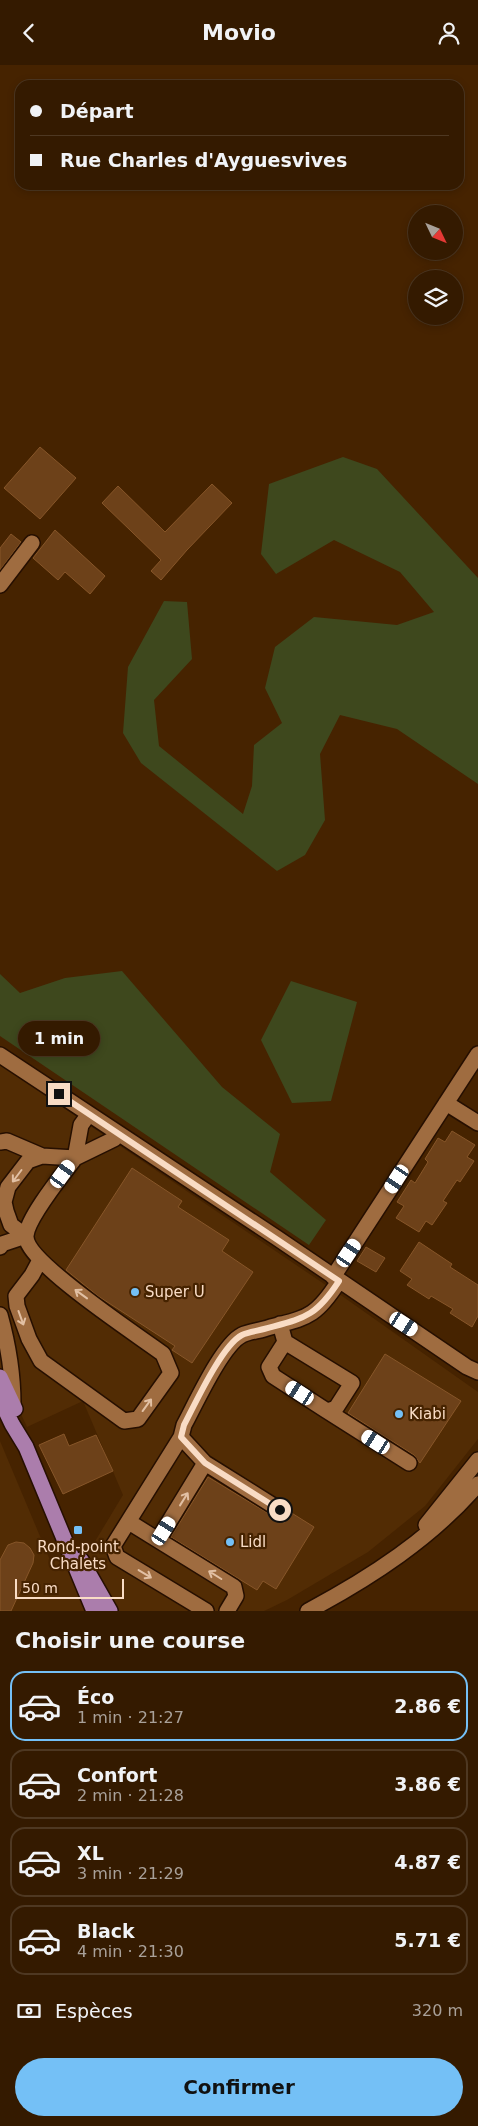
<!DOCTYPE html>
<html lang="fr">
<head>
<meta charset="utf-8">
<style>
  body { margin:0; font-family:"DejaVu Sans",sans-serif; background:#3f270f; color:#f1f3f6; height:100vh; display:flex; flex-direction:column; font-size:19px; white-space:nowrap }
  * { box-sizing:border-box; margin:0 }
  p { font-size:16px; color:#a9a199 }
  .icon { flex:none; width:28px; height:28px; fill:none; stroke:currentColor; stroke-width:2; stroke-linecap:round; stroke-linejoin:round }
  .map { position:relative; height:1546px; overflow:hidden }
  .panel { display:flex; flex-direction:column; background:#341a00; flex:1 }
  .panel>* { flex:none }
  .banner { position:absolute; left:15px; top:15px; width:449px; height:110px; border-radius:15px; box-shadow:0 2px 8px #0003,0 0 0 1px #4e3822; display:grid; align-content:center; height:110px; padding:0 15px; background:#341a00 }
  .needle { width:32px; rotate:133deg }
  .tools { position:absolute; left:408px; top:140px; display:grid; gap:10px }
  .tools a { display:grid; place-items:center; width:55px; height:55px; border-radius:50%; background:#341a00; box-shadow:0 2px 8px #0003,0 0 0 1px #4e3822; font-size:25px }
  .scale { position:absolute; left:15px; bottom:12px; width:109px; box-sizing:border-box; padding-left:5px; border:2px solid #f9dcc5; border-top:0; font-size:14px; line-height:18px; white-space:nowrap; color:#f9dcc5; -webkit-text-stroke:4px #462300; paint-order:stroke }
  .end { position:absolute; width:22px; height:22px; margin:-11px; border:6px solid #f9dcc5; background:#111; box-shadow:0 0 0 2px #111 }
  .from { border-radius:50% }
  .bubble { position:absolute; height:35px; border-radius:18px; background:#341a00; box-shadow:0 2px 8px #0003,0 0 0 1px #4e3822; font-size:16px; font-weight:700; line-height:35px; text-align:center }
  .car { position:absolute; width:15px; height:30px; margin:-15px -8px; border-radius:6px; box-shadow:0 0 4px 1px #0007; background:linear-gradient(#fff 24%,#345 0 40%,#fff 0 76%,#345 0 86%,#fff 0) }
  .banner b { display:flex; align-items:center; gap:18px; height:48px; font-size:19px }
  .banner b+b { border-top:1px solid #4e3822 }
  .banner i { width:12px; height:12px; background:#f1f3f6 }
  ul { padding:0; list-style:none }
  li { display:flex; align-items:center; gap:15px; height:70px; margin:0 10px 8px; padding:0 5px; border:2px solid #4e3822; border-radius:15px }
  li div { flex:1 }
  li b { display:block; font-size:19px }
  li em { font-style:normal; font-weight:700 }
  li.selected { border-color:#74c0f6 }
  li>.icon { width:45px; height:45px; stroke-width:1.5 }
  h2 { padding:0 15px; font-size:22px; line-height:60px }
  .pay { display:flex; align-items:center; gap:12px; height:55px; padding:0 15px; font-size:19px }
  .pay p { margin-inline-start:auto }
  .button { display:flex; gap:10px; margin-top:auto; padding:10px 15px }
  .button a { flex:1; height:58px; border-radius:30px; background:#74c0f6; color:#111; font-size:20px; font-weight:700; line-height:58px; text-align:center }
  header { display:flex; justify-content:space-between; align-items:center; height:65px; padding:0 15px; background:#341a00; font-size:22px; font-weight:700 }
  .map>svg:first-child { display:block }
</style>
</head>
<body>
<header><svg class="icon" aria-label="back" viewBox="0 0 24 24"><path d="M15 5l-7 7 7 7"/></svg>Movio<svg class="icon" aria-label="person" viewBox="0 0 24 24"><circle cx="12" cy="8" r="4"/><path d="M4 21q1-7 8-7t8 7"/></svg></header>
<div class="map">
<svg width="478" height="1546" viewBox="0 0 478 1546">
  <rect width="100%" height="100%" fill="#462300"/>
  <path fill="#522c04" d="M0 1000 342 1231 478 1327V1374L425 1441 368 1487 287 1535 264 1546H0V1376L50 1495 91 1483 123 1430 83 1336 27 1362 0 1304Z"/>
  <path fill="#3e481d" d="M343 392 377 404 478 513V719L397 664 340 650 320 689 325 755 305 790 277 806 141 698 123 668 128 602 164 536 187 537 192 594 154 635 159 681 243 749 252 721 254 680 282 658 265 623 275 582 314 552 397 560 434 547 400 507 334 475 276 509 261 489 269 419Z
    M122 906 222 1022 280 1069 270 1107 326 1155 309 1180 0 971V909L20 928 65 913Z
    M291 916 357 937 331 1036 292 1038 261 975Z"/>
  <path fill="#6d4119" stroke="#875629" d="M40 382 76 413 40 454 4 423Z
    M212 419 232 438 187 485 161 515 151 506 161 495 102 438 118 421 165 467Z
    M55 465 105 511 90 529 65 507 58 515 33 493Z
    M11 469 21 477 0 505V483Z
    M452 1066 475 1080 467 1092 474 1096 460 1117 457 1115 443 1136 447 1138 432 1160 426 1156 419 1167 396 1153 404 1141 397 1137 411 1115 415 1118 428 1097 425 1094 438 1073 445 1077Z
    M132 1103 182 1136 178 1142 229 1175 222 1186 253 1207 192 1298 172 1285 175 1281 98 1231 66 1205Z
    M419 1177 452 1199 450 1202 478 1220V1251L472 1262 450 1248 453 1244 431 1231 429 1234 407 1220 412 1214 400 1206Z
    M366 1182 385 1193 376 1207 357 1196Z
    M385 1289 461 1336 420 1398 414 1390 348 1348Z
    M64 1369 69 1381 96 1370 113 1406 63 1429 39 1380Z
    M208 1412 284 1458 290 1447 314 1462 276 1524 263 1516 257 1525 171 1472Z
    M16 1477 24 1478 30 1483 34 1490 33 1498 11 1546H0V1495L8 1480Z"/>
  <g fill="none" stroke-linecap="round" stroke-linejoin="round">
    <g stroke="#260f00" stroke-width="18">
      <path id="minor" d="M0 520 32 478
        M0 990 277 1173 467 1302 478 1307
        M446 1038 478 1058
        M89 1049 81 1060 75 1093 114 1074 118 1068
        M0 1077 7 1076 42 1091
        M26 1171 11 1160 6 1146 4 1137 8 1122 28 1096 42 1091 75 1093
        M0 1182 2 1179 26 1171
        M40 1195 32 1210 16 1231 17 1241 29 1274 41 1296 124 1356 138 1354 171 1308 163 1289C139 1271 25 1197 26 1171 27 1153 63 1109 75 1093
        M333 1212 478 989
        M0 1250C8 1279 13 1308 13 1339
        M280 1259 285 1277 352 1318 336 1343 327 1346 273 1311 269 1302 285 1277
        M327 1346 409 1398
        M181 1372 184 1360C195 1340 222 1280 242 1270 248 1267 257 1266 264 1264 306 1252 314 1255 339 1216
        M205 1398 280 1445
        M129 1457 234 1522 236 1531 227 1546
        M426 1460 478 1395
        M158 1475 205 1398 181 1372 113 1481 117 1492 206 1546
        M308 1546C370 1513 432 1473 478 1419"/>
    </g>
    <g stroke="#260f00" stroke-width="18">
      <path id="major" d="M0 1312 15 1344
        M0 1334 12 1359 26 1382 94 1546
        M81 1495 110 1546"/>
    </g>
    <use href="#minor" stroke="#9f6c40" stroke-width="15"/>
    <use href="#major" stroke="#ab7dac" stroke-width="15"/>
  </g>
  <defs><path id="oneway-shaft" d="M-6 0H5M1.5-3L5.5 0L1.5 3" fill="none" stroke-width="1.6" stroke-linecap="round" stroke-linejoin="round" transform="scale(1.25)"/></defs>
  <g stroke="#e2c0a4">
    <use href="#oneway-shaft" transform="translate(17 1111) rotate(127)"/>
    <use href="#oneway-shaft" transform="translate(81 1229) rotate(-144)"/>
    <use href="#oneway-shaft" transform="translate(21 1253) rotate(70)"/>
    <use href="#oneway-shaft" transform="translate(147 1340) rotate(-54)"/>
    <use href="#oneway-shaft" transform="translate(184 1434) rotate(-58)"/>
    <use href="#oneway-shaft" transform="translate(145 1509) rotate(31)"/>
    <use href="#oneway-shaft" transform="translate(215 1510) rotate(-148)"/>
  </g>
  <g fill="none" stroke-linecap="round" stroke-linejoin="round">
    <path stroke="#f9dcc5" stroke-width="6" d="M59 1029 339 1216C315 1253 304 1253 264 1264 257 1266 248 1267 242 1270 222 1280 195 1339 184 1360L181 1372 205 1398 280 1445"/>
  </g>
  <g fill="#74c0f6" stroke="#462300" stroke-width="2">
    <circle cx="135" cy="1227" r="5"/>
    <circle cx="399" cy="1349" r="5"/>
    <rect x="73" y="1460" width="10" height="10" rx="2.5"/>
    <circle cx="230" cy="1477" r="5"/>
  </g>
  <g text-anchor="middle" stroke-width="4.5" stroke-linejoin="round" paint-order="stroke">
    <g font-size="15" fill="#f9dcc5" stroke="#462300" text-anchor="start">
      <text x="145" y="1232">Super U</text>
      <text x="409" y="1354">Kiabi</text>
      <text x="240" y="1482">Lidl</text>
      <text x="78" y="1487" text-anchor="middle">Rond-point<tspan x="78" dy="17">Chalets</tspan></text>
    </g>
  </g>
</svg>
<div class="tools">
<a><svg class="needle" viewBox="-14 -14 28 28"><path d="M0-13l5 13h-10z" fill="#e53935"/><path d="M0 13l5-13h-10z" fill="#a9a199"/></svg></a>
<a><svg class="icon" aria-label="layers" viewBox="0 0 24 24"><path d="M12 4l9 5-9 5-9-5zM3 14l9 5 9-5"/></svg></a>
</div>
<div class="scale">50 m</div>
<i class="end from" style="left:280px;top:1445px"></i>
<i class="end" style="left:59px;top:1029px"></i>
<div class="bubble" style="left:18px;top:956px;width:82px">1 min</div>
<i class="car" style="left:63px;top:1109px;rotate:36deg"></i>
<i class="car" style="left:397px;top:1114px;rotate:213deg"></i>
<i class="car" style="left:349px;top:1188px;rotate:34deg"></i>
<i class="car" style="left:404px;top:1259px;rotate:123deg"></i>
<i class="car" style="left:300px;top:1328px;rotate:303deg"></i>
<i class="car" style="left:376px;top:1377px;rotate:302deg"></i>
<i class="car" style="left:164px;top:1466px;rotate:32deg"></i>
<div class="banner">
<b><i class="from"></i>Départ</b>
<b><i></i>Rue Charles d'Ayguesvives</b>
</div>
</div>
<section class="panel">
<h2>Choisir une course</h2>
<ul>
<li class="selected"><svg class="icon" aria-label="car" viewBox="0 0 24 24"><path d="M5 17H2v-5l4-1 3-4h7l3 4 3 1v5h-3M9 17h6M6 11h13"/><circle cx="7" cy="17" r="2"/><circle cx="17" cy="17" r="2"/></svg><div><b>Éco</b><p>1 min · 21:27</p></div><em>2.86 €</em></li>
<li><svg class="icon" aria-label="car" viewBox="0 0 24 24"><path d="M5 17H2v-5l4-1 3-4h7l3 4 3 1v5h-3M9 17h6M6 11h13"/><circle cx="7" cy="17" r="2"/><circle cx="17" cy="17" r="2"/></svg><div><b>Confort</b><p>2 min · 21:28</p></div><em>3.86 €</em></li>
<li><svg class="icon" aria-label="car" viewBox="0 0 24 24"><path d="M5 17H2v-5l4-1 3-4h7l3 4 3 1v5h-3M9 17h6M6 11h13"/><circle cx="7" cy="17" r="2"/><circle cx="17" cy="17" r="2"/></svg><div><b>XL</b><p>3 min · 21:29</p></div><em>4.87 €</em></li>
<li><svg class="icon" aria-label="car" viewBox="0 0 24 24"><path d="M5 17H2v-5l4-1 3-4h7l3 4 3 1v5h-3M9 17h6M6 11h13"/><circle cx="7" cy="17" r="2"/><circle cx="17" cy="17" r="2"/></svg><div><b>Black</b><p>4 min · 21:30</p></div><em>5.71 €</em></li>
</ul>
<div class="pay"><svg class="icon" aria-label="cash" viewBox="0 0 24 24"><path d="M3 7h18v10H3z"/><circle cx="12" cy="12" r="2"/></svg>Espèces<p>320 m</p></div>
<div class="button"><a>Confirmer</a></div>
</section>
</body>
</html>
